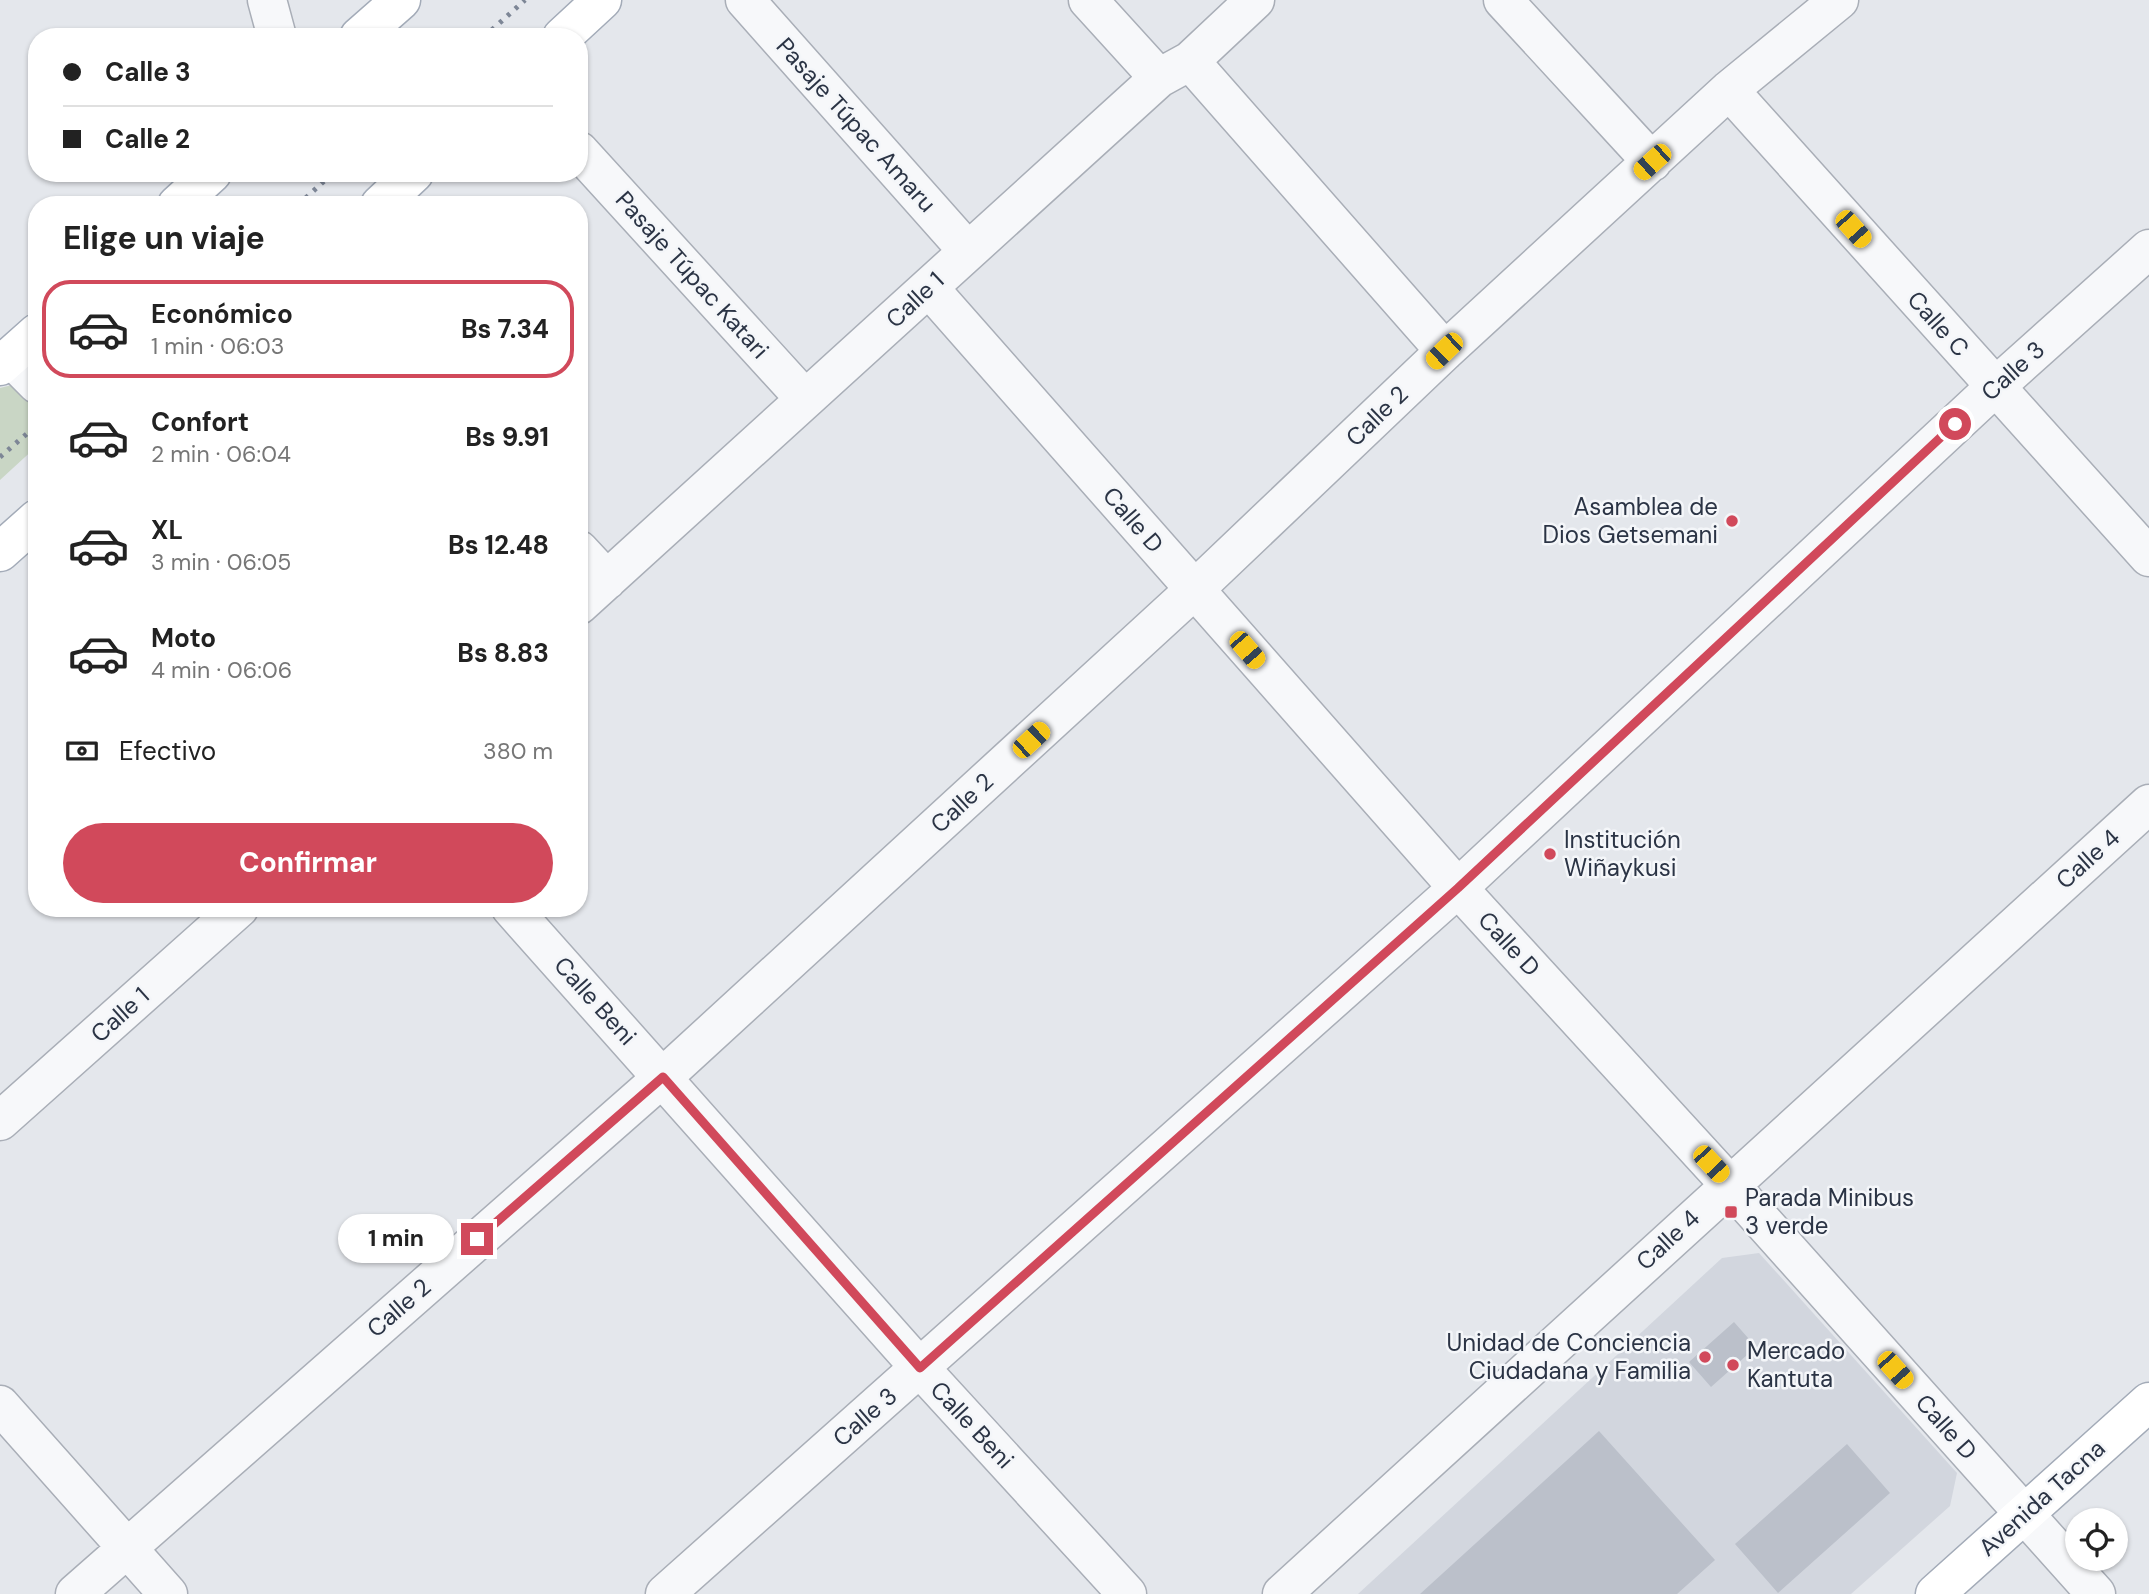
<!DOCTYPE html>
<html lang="es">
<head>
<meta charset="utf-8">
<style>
  body { margin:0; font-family:"DM Sans",sans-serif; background:#f2f2f2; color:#222; height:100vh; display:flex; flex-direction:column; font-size:26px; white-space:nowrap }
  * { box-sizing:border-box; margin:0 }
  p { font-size:23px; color:#767676 }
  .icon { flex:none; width:38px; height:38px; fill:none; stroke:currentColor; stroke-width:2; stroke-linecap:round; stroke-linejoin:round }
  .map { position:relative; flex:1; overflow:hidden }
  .panel { position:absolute; left:28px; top:196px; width:560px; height:721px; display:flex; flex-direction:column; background:#fff; border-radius:28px; box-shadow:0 2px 5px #0004 }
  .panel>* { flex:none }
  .hud { position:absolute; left:28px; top:28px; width:560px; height:154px; border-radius:28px; box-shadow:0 2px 5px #0004; display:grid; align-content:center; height:154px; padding:0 35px; background:#fff }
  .buttons { position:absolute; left:2065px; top:1508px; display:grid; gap:14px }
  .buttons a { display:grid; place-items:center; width:63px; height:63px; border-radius:50%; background:#fff; box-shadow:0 2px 5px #0004; font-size:35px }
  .end { position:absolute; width:32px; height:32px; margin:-16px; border:9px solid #d1495b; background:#fff; box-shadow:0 0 0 4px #fff }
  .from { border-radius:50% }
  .bubble { position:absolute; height:49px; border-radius:24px; background:#fff; box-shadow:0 2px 5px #0004; font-size:23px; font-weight:700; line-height:49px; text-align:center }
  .car { position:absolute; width:21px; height:42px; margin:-21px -10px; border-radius:9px; box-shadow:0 0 5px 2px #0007; background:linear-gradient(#f5c518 24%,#345 0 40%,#f5c518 0 76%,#345 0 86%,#f5c518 0) }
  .hud b { display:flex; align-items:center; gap:24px; height:66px; font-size:26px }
  .hud b+b { border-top:2px solid #e0e0e0 }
  .hud i { width:18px; height:18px; background:#222 }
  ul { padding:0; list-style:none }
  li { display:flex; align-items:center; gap:21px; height:98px; margin:0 14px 10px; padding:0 21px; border:4px solid transparent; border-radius:28px }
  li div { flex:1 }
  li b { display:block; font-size:26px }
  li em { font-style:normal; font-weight:700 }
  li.on { border-color:#d1495b }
  li>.icon { width:63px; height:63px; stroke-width:1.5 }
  h2 { padding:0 35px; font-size:32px; line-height:84px }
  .pay { display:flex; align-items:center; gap:18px; height:77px; padding:0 35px; font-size:26px }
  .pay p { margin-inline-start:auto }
  .cta { display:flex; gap:14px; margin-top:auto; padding:14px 35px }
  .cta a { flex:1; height:80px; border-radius:42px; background:#d1495b; color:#fff; font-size:28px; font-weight:700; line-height:80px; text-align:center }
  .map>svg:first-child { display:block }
</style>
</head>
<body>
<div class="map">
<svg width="2149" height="1594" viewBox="0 0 2149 1594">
  <rect width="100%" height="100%" fill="#e4e7ec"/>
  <path fill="#d2d6de" d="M1759 1253 1957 1473 1950 1506 1851 1594H1358L1722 1258Z"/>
  <path fill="#c9d6c5" d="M16 384C44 405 37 414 37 446L0 480V388Z"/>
  <path fill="#bbc0ca" d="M1734 1322 1756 1347 1711 1387 1689 1362Z
    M1599 1431 1715 1560 1677 1594H1420Z
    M1847 1444 1890 1493 1778 1593 1735 1544Z"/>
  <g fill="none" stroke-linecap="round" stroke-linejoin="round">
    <g stroke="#a9aeb7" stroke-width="41">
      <path id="minor" d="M267 0 277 37
        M745 0 967 250
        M1088 0 1159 78
        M1503 0 1652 162
        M1190 61 1445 351
        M1729 90 2149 557
        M579 151 805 399
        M929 288 1458 888 1729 1184 2096 1594
        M10 357 37 384
        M579 550 607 580
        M579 605 1159 78 1190 61 1255 0
        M511 908 920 1368 1127 1594
        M0 1121 239 908
        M0 1405 168 1594
        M75 1594 663 1077 1194 590 1445 351 1729 90 1839 0
        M665 1594 1458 888 1995 387 2149 249
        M1282 1594 2149 804"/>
    </g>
    <g stroke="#a3abb8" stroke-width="41">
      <path id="major" d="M359 37 401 0
        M562 37 602 0
        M177 205 212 173
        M380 205 414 173
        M0 366 37 333
        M0 552 37 519
        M1935 1594 2149 1402"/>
    </g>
    <use href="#minor" stroke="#f7f8fa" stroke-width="38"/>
    <use href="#major" stroke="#fff" stroke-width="38"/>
    <path stroke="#7d8696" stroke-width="5" stroke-dasharray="3.5 7" stroke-linecap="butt" d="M484 37 525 0
      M298 205 333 173
      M0 457 37 425"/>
  </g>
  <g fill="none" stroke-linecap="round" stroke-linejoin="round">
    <path stroke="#d1495b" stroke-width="9" d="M477 1239 663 1077 920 1368 1458 888 1955 424"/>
  </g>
  <g fill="#d1495b" stroke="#f4f6f9" stroke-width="2.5">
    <circle cx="1732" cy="521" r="7"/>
    <circle cx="1550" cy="854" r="7"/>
    <rect x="1724" y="1205" width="14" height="14" rx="3.5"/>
    <circle cx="1705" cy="1357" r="7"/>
    <circle cx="1733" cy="1365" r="7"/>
  </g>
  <g text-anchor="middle" stroke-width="5" stroke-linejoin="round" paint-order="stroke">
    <g font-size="24" fill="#2b3445" stroke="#f4f6f9">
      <text transform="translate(856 125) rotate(48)" y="8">Pasaje Túpac Amaru</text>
      <text transform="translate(692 275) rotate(48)" y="8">Pasaje Túpac Katari</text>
      <text transform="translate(915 300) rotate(-43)" y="8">Calle 1</text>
      <text transform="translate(1938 324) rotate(48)" y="8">Calle C</text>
      <text transform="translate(2013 371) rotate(-42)" y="8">Calle 3</text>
      <text transform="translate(1377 416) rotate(-44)" y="8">Calle 2</text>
      <text transform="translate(1133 520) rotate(49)" y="8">Calle D</text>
      <text transform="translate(962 803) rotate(-43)" y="8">Calle 2</text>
      <text transform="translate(2088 859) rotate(-42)" y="8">Calle 4</text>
      <text transform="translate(1509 944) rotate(47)" y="8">Calle D</text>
      <text transform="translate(595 1001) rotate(48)" y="8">Calle Beni</text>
      <text transform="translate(120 1015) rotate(-42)" y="8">Calle 1</text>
      <text transform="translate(1668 1240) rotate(-43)" y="8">Calle 4</text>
      <text transform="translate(399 1308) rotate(-41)" y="8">Calle 2</text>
      <text transform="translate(865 1417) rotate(-41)" y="8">Calle 3</text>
      <text transform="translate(972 1425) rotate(47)" y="8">Calle Beni</text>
      <text transform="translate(1946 1427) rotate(48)" y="8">Calle D</text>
      <text transform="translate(2042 1498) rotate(-42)" y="8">Avenida Tacna</text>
    </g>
    <g font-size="24" fill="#2b3445" stroke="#f4f6f9" text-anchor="start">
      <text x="1718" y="515" text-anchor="end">Asamblea de<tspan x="1718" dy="28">Dios Getsemani</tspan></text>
      <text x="1564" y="848">Institución<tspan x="1564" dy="28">Wiñaykusi</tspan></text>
      <text x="1745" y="1206">Parada Minibus<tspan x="1745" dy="28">3 verde</tspan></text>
      <text x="1691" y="1351" text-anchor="end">Unidad de Conciencia<tspan x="1691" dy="28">Ciudadana y Familia</tspan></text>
      <text x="1747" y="1359">Mercado<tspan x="1747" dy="28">Kantuta</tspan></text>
    </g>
  </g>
</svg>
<div class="buttons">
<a><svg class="icon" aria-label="locate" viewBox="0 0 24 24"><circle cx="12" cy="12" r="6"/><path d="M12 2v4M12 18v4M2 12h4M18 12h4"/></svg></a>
</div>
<i class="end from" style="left:1955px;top:424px"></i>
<i class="end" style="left:477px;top:1239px"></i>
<div class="bubble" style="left:338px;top:1214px;width:116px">1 min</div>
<i class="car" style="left:1652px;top:162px;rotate:228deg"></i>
<i class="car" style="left:1853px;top:229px;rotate:138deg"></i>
<i class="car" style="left:1444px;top:351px;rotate:226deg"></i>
<i class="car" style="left:1247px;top:650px;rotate:139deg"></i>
<i class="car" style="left:1031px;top:740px;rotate:47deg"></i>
<i class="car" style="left:1711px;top:1164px;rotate:137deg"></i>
<i class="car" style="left:1895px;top:1370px;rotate:138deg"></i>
<div class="hud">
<b><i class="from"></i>Calle 3</b>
<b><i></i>Calle 2</b>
</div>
<section class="panel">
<h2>Elige un viaje</h2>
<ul>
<li class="on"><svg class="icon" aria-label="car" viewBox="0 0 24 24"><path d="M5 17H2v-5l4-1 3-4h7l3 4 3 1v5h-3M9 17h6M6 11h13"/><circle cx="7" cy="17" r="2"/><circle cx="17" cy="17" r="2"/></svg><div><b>Económico</b><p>1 min · 06:03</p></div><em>Bs 7.34</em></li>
<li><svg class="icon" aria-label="car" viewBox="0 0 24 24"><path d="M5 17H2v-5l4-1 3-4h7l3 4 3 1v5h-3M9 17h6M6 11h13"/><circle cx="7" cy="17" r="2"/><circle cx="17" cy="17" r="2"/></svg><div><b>Confort</b><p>2 min · 06:04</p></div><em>Bs 9.91</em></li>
<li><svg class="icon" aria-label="car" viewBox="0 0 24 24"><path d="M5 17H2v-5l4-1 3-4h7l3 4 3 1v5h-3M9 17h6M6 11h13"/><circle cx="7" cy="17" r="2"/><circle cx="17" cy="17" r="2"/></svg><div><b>XL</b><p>3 min · 06:05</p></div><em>Bs 12.48</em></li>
<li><svg class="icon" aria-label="car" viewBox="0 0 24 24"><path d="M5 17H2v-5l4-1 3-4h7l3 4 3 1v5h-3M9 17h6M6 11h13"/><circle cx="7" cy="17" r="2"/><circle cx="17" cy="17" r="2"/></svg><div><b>Moto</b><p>4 min · 06:06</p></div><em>Bs 8.83</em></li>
</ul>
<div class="pay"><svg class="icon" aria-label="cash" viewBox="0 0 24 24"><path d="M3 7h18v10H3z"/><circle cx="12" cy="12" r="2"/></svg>Efectivo<p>380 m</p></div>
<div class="cta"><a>Confirmar</a></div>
</section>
</div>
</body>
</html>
